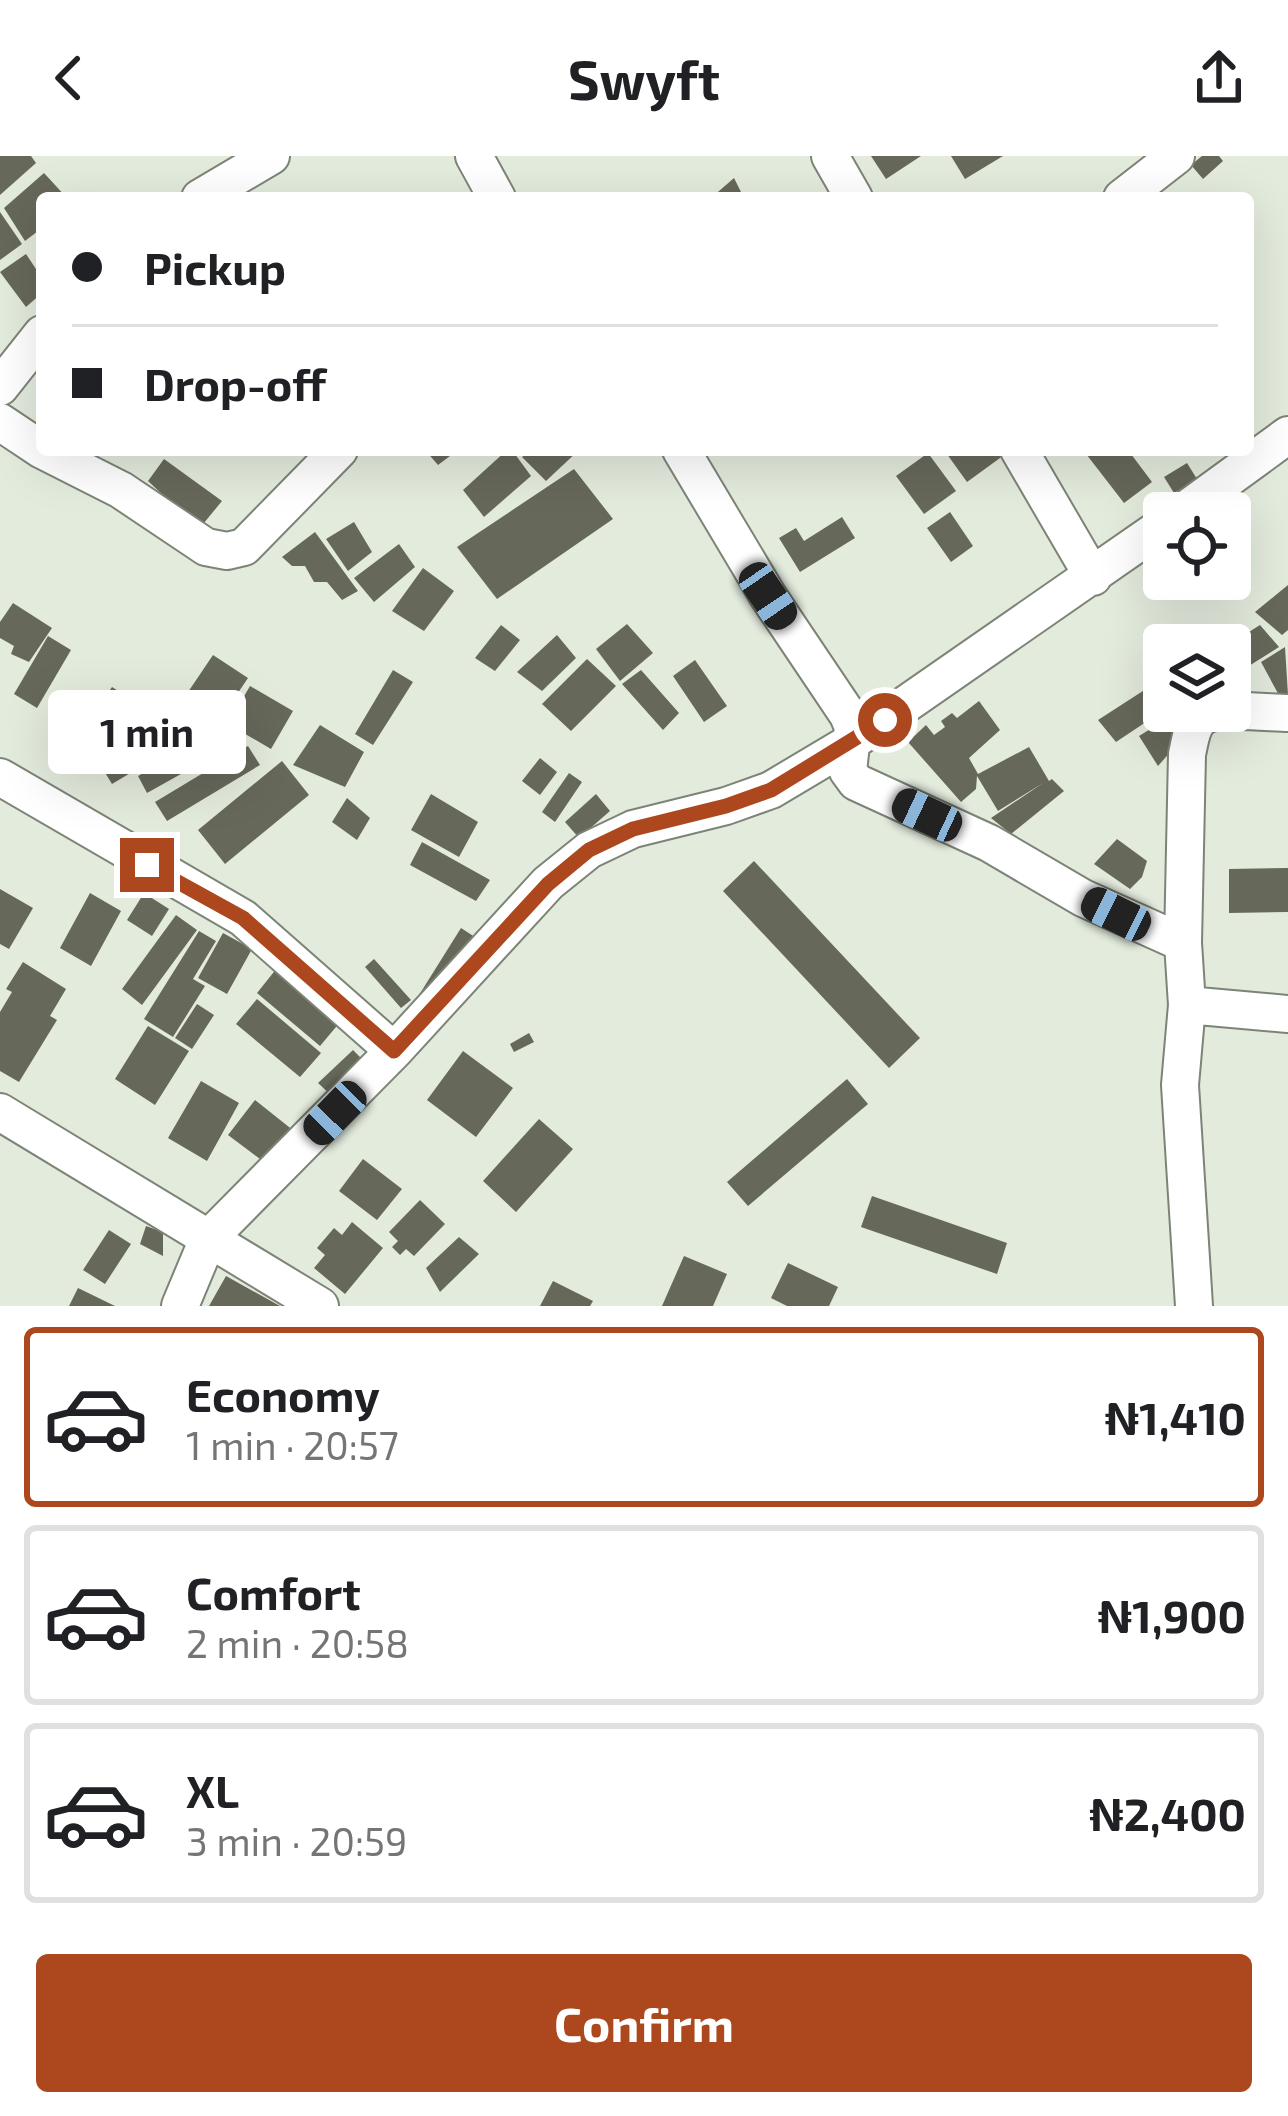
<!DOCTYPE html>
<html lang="en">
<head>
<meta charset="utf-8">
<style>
  body { margin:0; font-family:"Exo 2",sans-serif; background:#f6f6f6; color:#202124; height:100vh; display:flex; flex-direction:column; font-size:45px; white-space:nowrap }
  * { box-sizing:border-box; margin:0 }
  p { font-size:39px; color:#757577 }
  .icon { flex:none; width:66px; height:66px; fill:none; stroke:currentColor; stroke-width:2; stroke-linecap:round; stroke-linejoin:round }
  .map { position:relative; height:1150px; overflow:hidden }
  .panel { display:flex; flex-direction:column; background:#fff; flex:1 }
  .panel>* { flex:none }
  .banner { position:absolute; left:36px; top:36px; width:1218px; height:264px; border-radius:12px; box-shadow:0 12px 48px #0002; display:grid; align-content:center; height:264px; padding:0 36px; background:#fff }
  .fabs { position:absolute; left:1143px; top:336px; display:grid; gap:24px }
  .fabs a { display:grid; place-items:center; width:108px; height:108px; border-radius:12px; background:#fff; box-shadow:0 12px 48px #0002; font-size:60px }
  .end { position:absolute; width:54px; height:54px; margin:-27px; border:15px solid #ad471d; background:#fff; box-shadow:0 0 0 6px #fff }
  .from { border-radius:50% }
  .bubble { position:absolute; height:84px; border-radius:12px; background:#fff; box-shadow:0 12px 48px #0002; font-size:39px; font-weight:700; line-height:84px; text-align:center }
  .car { position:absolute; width:36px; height:72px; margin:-36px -18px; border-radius:15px; box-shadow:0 0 9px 3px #0007; background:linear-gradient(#222 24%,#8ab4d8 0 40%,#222 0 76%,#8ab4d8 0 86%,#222 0) }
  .banner b { display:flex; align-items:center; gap:42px; height:114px; font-size:45px }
  .banner b+b { border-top:3px solid #e0e0e0 }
  .banner i { width:30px; height:30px; background:#202124 }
  ul { padding:21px 0 0; list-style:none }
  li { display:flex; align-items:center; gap:36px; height:180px; margin:0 24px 18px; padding:0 12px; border:6px solid #e0e0e0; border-radius:12px }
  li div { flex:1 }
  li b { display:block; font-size:45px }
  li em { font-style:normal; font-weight:700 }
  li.selected { border-color:#ad471d }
  li>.icon { width:108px; height:108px; stroke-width:1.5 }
  .button { display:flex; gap:24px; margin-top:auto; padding:24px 36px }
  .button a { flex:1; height:138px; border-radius:12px; background:#ad471d; color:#fff; font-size:48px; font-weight:700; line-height:138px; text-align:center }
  header { display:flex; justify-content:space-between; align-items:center; height:156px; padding:0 36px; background:#fff; font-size:54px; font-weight:700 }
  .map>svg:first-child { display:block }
</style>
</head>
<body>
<header><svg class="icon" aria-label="back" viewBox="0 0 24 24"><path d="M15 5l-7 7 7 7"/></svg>Swyft<svg class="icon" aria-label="share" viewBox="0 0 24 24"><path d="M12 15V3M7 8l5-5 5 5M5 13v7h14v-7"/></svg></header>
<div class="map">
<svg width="1288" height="1150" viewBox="0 0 1288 1150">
  <rect width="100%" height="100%" fill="#e3ebdd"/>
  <path fill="#66685a" d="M0 0H31L36 7 0 39Z
    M871 0H921L886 23Z
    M951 0H1003L965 23Z
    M1202 0H1219L1223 5 1203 23 1191 9Z
    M44 17 67 42H42V72L25 85 4 52Z
    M734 22 744 42H711Z
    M0 56 22 88 0 104Z
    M26 98 42 122V137L26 151 0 116Z
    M425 294H458L438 309Z
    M507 294H512L531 320 484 361 463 334Z
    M532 294H579L546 325 522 301Z
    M944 294H1011L967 326Z
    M1083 294H1128L1152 326 1124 347Z
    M928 297 956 335 924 358 896 320Z
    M164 303 222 345 199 373 148 325Z
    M1187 307 1197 323 1174 337 1164 321Z
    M574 313 613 363 497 443 457 391Z
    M950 356 973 390 951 406 927 372Z
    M842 361 855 382 800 416 779 382 796 372 804 385Z
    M354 366 372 396 348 415 326 383Z
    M315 376 358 435 342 444 327 426H314L305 410H292L282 401Z
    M399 388 415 411 374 446 354 422Z
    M423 412 454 435 424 475 392 455Z
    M1288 429V474L1282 479 1255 456Z
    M13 447 52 472 29 506 11 498 14 490 0 482V466Z
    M627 468 653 497 620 525 596 493Z
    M501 469 520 484 495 515 475 502Z
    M1260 469 1279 491 1236 518 1230 512V488Z
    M557 479 576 502 542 535 517 516Z
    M48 480 71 494 37 552 14 538Z
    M1285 491 1288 539 1281 543 1261 506Z
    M213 499 248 522 219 565 184 542Z
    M587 503 616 530 571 575 542 548Z
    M695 504 727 550 704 566 673 520Z
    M393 514 413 526 373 589 355 578Z
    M641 514 679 557 663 574 622 528Z
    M250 530 293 555 271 593 228 568Z
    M112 531 134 545 114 575 92 561Z
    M1146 533 1161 556 1116 586 1098 564Z
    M979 545 1000 574 969 602 978 618 1029 591 1049 625 1052 623 1064 635 1011 678 991 662 1043 627 998 655 977 620 976 633 961 646 908 586 926 569 934 579 945 571 941 565 952 557 957 562Z
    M175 548 194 579 112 628 93 597Z
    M1178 556 1186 578 1158 610 1139 580Z
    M320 569 364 596 345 631 293 609Z
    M224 571 233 589 147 637 138 620Z
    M248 590 260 609 167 665 155 646Z
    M540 602 557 616 540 639 522 625Z
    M282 605 309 639 225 708 198 674Z
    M569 617 582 626 555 666 542 656Z
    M431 638 478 666 459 701 411 674Z
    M596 638 610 655 579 682 565 666Z
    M347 642 370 662 357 684 332 666Z
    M1117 683 1147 705 1142 721 1130 733 1094 708Z
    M422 686 490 724 476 745 410 709Z
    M754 705 920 882 889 912 723 735Z
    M1288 712V756L1229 757V713Z
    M0 733 33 752 9 793 0 788Z
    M90 737 121 755 91 810 60 792Z
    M144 737 169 753 152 780 127 764Z
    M176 759 197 774 142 849 122 833Z
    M461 772 484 787 409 855Z
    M199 775 216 785 193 823 205 830 173 881 144 863Z
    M223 777 252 793 227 838 198 822Z
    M374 803 411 844 401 852 365 811Z
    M23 806 66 833 50 860 57 864 19 926 0 915V856L12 836 6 833Z
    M277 812 341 865 320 890 257 837Z
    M257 843 321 897 300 921 236 868Z
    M197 848 214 859 192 893 175 882Z
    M148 870 189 895 155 949 115 923Z
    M529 877 534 886 514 896 510 888Z
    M353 894 366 907 332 940 318 927Z
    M463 895 513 932 476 981 427 944Z
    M847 923 868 948 748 1050 727 1026Z
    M201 925 239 947 207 1005 168 982Z
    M255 944 294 975 268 1009 228 979Z
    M539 963 573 993 516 1056 483 1025Z
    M363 1003 402 1033 377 1064 339 1035Z
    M872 1040 1007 1087 997 1118 861 1071Z
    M420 1044 445 1068 414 1100 406 1093 400 1099 392 1091 398 1085 389 1076Z
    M352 1066 383 1092 345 1138 314 1112 325 1099 317 1092 334 1072 342 1079Z
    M146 1070 163 1076V1100L140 1088Z
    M109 1074 131 1088 105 1128 83 1114Z
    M459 1081 479 1098 440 1136 426 1112Z
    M684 1100 727 1118 713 1150H662Z
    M788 1107 838 1131 829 1150H787L771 1142Z
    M226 1120 280 1150H209Z
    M553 1125 593 1145 590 1150H540Z
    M78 1132 115 1150H69Z"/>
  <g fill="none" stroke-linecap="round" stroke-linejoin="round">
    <g stroke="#7c8477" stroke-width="40">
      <path id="minor" d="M474 0 497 42
        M830 0 854 42
        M200 42 271 0
        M1122 42 1176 0
        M0 231 42 178
        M0 266 42 294
        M42 294 121 334 206 391 227 395 244 391 339 294
        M681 294 768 440 848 559 853 571 848 615 856 626 989 687 1083 742 1183 787
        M1019 294 1093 421
        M1181 357 1288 279
        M0 621 243 762 394 895
        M1187 849 1288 858
        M0 956 320 1150
        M180 1150 208 1083 394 895 548 727 589 694 633 673 726 650 771 634 850 587 1164 369
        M1194 1150 1180 929 1187 849 1183 787 1187 598C1190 586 1191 570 1201 562 1215 550 1269 557 1288 557"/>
    </g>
    <use href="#minor" stroke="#fff" stroke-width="36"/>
  </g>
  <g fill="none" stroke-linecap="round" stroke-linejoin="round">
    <path stroke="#ad471d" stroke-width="15" d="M147 709 243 762 394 895 548 728 589 694 633 673 726 650 771 634 885 564"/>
  </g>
</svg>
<div class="fabs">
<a><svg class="icon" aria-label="locate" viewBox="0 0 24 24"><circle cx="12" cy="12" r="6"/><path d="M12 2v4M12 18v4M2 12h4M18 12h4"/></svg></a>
<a><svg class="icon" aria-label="layers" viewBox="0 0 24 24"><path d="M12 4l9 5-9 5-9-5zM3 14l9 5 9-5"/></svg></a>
</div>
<i class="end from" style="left:885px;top:564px"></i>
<i class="end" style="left:147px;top:709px"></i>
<div class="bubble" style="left:48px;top:534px;width:198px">1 min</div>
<i class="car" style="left:768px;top:440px;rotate:146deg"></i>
<i class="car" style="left:927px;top:659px;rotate:295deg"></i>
<i class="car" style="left:1116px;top:758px;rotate:296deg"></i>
<i class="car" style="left:335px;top:957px;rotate:224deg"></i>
<div class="banner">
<b><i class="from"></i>Pickup</b>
<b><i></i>Drop-off</b>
</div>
</div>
<section class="panel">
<ul>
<li class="selected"><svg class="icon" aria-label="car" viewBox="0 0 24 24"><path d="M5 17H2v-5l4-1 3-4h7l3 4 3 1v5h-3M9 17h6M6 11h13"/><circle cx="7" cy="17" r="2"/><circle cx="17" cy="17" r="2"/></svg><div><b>Economy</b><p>1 min · 20:57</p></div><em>₦1,410</em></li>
<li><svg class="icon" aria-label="car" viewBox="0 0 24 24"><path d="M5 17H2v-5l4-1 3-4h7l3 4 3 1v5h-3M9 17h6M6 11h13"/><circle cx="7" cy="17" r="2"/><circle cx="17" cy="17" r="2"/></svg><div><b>Comfort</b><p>2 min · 20:58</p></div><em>₦1,900</em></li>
<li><svg class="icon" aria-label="car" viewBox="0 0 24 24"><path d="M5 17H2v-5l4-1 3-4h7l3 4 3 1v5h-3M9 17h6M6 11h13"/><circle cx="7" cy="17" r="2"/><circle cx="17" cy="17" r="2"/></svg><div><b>XL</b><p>3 min · 20:59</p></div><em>₦2,400</em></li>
</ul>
<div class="button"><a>Confirm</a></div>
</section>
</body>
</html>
